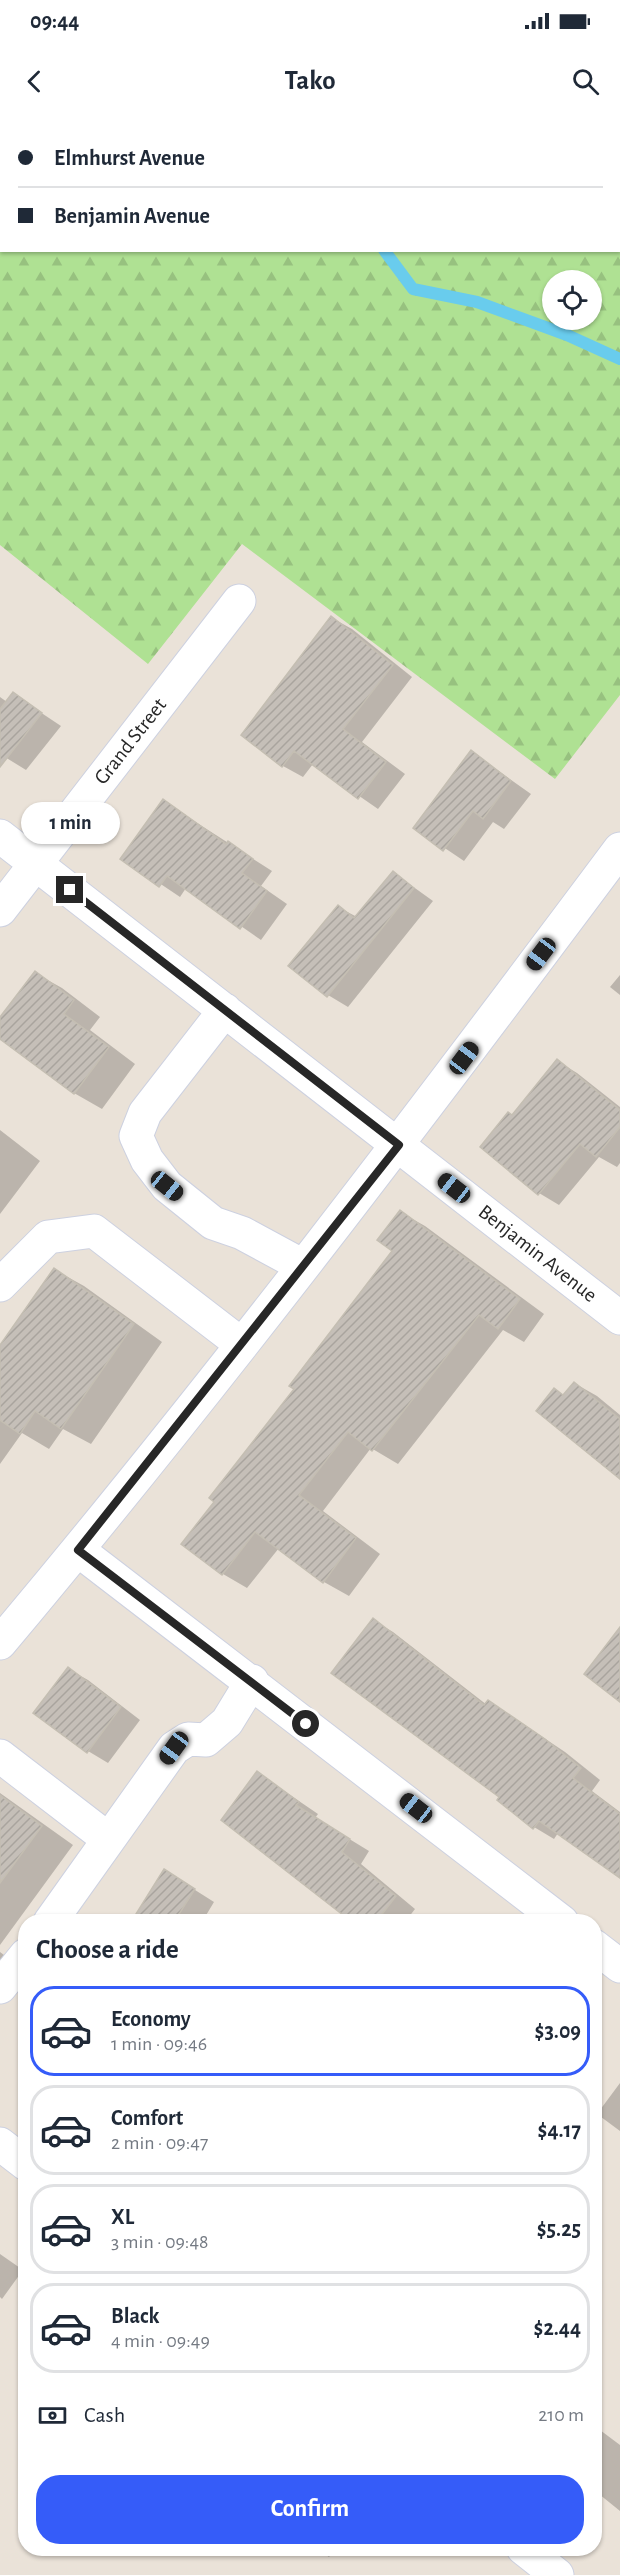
<!DOCTYPE html>
<html lang="en">
<head>
<meta charset="utf-8">
<style>
  body { margin:0; font-family:"Alegreya Sans",sans-serif; background:#f6f6f7; color:#1f2937; height:100vh; display:flex; flex-direction:column; font-size:22px; white-space:nowrap }
  * { box-sizing:border-box; margin:0 }
  p { font-size:20px; color:#747a83 }
  .icon { flex:none; width:33px; height:33px; fill:none; stroke:currentColor; stroke-width:2; stroke-linecap:round; stroke-linejoin:round }
  .map { position:relative; flex:1; overflow:hidden }
  .panel { position:absolute; left:18px; top:1794px; width:584px; height:642px; display:flex; flex-direction:column; background:#fff; border-radius:24px; box-shadow:0 2px 4px #0004 }
  .panel>* { flex:none }
  .hud { position:absolute; left:0px; top:0px; width:621px; height:132px; box-shadow:0 2px 4px #0004; display:grid; align-content:center; height:132px; padding:0 18px; background:#fff }
  .fabs { position:absolute; left:542px; top:150px; display:grid; gap:12px }
  .fabs a { display:grid; place-items:center; width:60px; height:60px; border-radius:50%; background:#fff; box-shadow:0 2px 4px #0004; font-size:30px }
  .end { position:absolute; width:27px; height:27px; margin:-14px; border:8px solid #272727; background:#fff; box-shadow:0 0 0 3px #fff }
  .from { border-radius:50% }
  .bubble { position:absolute; height:42px; border-radius:21px; background:#fff; box-shadow:0 2px 4px #0004; font-size:20px; font-weight:600; line-height:42px; text-align:center }
  .car { position:absolute; width:18px; height:36px; margin:-18px -9px; border-radius:8px; box-shadow:0 0 4px 2px #0007; background:linear-gradient(#222 24%,#8ab4d8 0 40%,#222 0 76%,#8ab4d8 0 86%,#222 0) }
  .hud b { display:flex; align-items:center; gap:21px; height:57px; font-size:22px }
  .hud b+b { border-top:2px solid #e0e1e3 }
  .hud i { width:15px; height:15px; background:#1f2937 }
  ul { padding:0; list-style:none }
  li { display:flex; align-items:center; gap:18px; height:90px; margin:0 12px 9px; padding:0 6px; border:3px solid #e0e1e3; border-radius:24px }
  li div { flex:1 }
  li b { display:block; font-size:22px }
  li em { font-style:normal; font-weight:600 }
  li.active { border-color:#355cf9 }
  li>.icon { width:54px; height:54px; stroke-width:1.5 }
  h2 { padding:0 18px; font-size:27px; line-height:72px }
  .pay { display:flex; align-items:center; gap:15px; height:66px; padding:0 18px; font-size:22px }
  .pay p { margin-inline-start:auto }
  .primary-button { display:flex; gap:12px; margin-top:auto; padding:12px 18px }
  .primary-button a { flex:1; height:69px; border-radius:24px; background:#355cf9; color:#fff; font-size:24px; font-weight:600; line-height:69px; text-align:center }
  .status { display:flex; justify-content:space-between; align-items:center; height:42px; padding:0 30px; background:#fff; direction:ltr }
  .status svg { height:16px; fill:currentColor }
  header { display:flex; justify-content:space-between; align-items:center; height:78px; padding:0 18px; background:#fff; font-size:27px; font-weight:600 }
  .map>svg:first-child { display:block }
</style>
</head>
<body>
<div class="status"><b>09:44</b><svg viewBox="0 0 49 12"><path d="M0 12V9h3v3zM5 12V6h3v6zM10 12V3h3v9zM15 12V0h3v12zM26 1h20v11H26zM47 4h2v5h-2z"/></svg></div>
<header><svg class="icon" aria-label="back" viewBox="0 0 24 24"><path d="M15 5l-7 7 7 7"/></svg>Tako<svg class="icon" aria-label="search" viewBox="0 0 24 24"><circle cx="10" cy="10" r="6"/><path d="M15 15l6 6"/></svg></header>
<div class="map">
<svg width="620" height="2455" viewBox="0 0 620 2455">
  <defs>
    <pattern id="forest-firs" width="22" height="20" patternUnits="userSpaceOnUse" patternTransform="scale(1.5)"><rect width="22" height="20" fill="#afe193"/><path d="M5 1l3.5 6h-7zM16 11l3.5 6h-7z" fill="#97c17f"/></pattern>
    <pattern id="building-hatch" width="6" height="6" patternUnits="userSpaceOnUse" patternTransform="scale(1.5)"><rect width="6" height="6" fill="#c5bfb8"/><path d="M-1 1l2-2M0 6l6-6M5 7l2-2" fill="none" stroke="#a9a49e"/></pattern>
  </defs>
  <rect width="100%" height="100%" fill="#eae2d8"/>
  <path fill="url(#forest-firs)" fill-rule="evenodd" d="M0 0H620V575L555 659 242 424 148 544 0 425ZM2 2H620V130H2ZM552 160H591V200H552Z"/>
  <path fill="#0003" d="M332 498 352 509 412 557 362 622 405 654 378 689 313 644 303 657 283 646Z
    M13 574 61 606 26 650 0 634V577L7 582Z
    M472 632 531 674 504 709 493 702 464 741 415 708Z
    M163 681 272 751 261 766 287 784 261 820 186 768 180 777 122 738Z
    M394 753 433 781 348 887 328 875 338 787 357 797Z
    M35 853 62 868 100 897 90 910 135 944 102 989 74 973 0 917V900Z
    M620 855V875L610 867Z
    M557 941 577 953 620 987V1043L617 1047 599 1037 559 1085 539 1073 513 996Z
    M0 1010 40 1041 0 1094Z
    M400 1092 425 1106 544 1194 524 1222 503 1210 398 1344 371 1328 323 1391 380 1434 349 1476 324 1462 279 1428 247 1468 223 1454 216 1381 394 1131Z
    M55 1150 84 1166 162 1222 91 1324 63 1309 49 1329 22 1313 0 1344V1228Z
    M574 1263 597 1276 620 1295V1357L554 1269 565 1276Z
    M373 1500 393 1512 487 1585 508 1594 565 1632 600 1660 592 1671 620 1692V1757L558 1713 554 1719 534 1707 501 1677Z
    M68 1549 88 1560 140 1600 108 1643 88 1631Z
    M258 1653 318 1694 315 1698 369 1731 361 1744 415 1789 405 1802H355Z
    M0 1673 73 1725 0 1825Z
    M184 1763 214 1782 202 1802H147Z
    M0 1832 21 1848 0 1877Z
    M620 1963V2011L597 1994Z
    M0 2134 23 2150 2 2179 0 2177Z
    M594 2300 599 2304 596 2307 620 2325V2391L594 2370Z
    M315 2428H336L329 2437Z"/>
  <g fill="none" stroke-linecap="round" stroke-linejoin="round">
    <path stroke="#69cced" stroke-width="12" d="M352 0 353 2
      M384 130 413 169 477 182 567 215 620 239"/>
  </g>
  <path fill="url(#building-hatch)" stroke="#c4beb2" stroke-width="1.5" d="M331 496 393 545 343 609 386 642 358 679 294 631 282 647 241 615Z
    M13 572 42 593 0 647V589Z
    M471 630 511 661 483 699 473 691 443 731 413 708Z
    M163 679 226 724 228 721 253 739 242 753 267 771 240 809 167 756 159 767 120 739Z
    M393 751 414 768 327 877 288 846 338 785 354 798Z
    M35 851 74 880 64 894 109 927 74 974 0 919V897Z
    M557 939 620 990V1007L596 1037 580 1024 538 1075 480 1027 508 992 512 995Z
    M400 1090 520 1179 498 1209 479 1195 372 1331 348 1312 299 1375 356 1418 323 1463 255 1412 222 1455 181 1424 214 1382 209 1378 294 1269 289 1266 392 1131 377 1120Z
    M54 1148 134 1204 61 1309 35 1291 20 1314 0 1300V1225Z
    M574 1262 620 1299V1359L536 1291 554 1268 563 1275Z
    M373 1498 484 1585 488 1580 545 1619 581 1648 573 1658 620 1694V1758L539 1701 533 1709 497 1680 499 1677 331 1553Z
    M620 1507V1582L584 1554Z
    M68 1547 121 1587 87 1633 33 1593Z
    M257 1651 299 1682 296 1685 350 1719 342 1732 396 1776 376 1802H352L221 1700Z
    M0 1675 42 1706 0 1763Z
    M164 1749 195 1769 174 1802H131Z"/>
  <g fill="none" stroke-linecap="round" stroke-linejoin="round">
    <g stroke="#cdd1e0" stroke-width="35">
      <path id="minor" d="M0 716 620 1198
        M0 790 239 481
        M225 890 145 993 136 1016 147 1040 167 1066 213 1103 242 1113 303 1146
        M0 1165 48 1117 94 1111 241 1224
        M78 1430 562 1802
        M0 1523C216 1266 419 998 620 729
        M0 1636 108 1719
        M50 1802 174 1628 188 1619 206 1620 227 1602 252 1561
        M594 1826 620 1846
        M0 1867 26 1835
        M0 2024 26 2044
        M523 2428 557 2455"/>
    </g>
    <use href="#minor" stroke="#fff" stroke-width="33"/>
  </g>
  <g fill="none" stroke-linecap="round" stroke-linejoin="round">
    <path stroke="#272727" stroke-width="8" d="M70 770 399 1025 78 1430 306 1604"/>
  </g>
  <g text-anchor="middle" stroke-width="5" stroke-linejoin="round" paint-order="stroke">
    <g font-size="21" fill="#272727" stroke="#fff">
      <text transform="translate(130 621) rotate(-52)" y="7">Grand Street</text>
      <text transform="translate(538 1133) rotate(38)" y="7">Benjamin Avenue</text>
    </g>
  </g>
</svg>
<div class="fabs">
<a><svg class="icon" aria-label="locate" viewBox="0 0 24 24"><circle cx="12" cy="12" r="6"/><path d="M12 2v4M12 18v4M2 12h4M18 12h4"/></svg></a>
</div>
<i class="end from" style="left:306px;top:1604px"></i>
<i class="end" style="left:70px;top:770px"></i>
<div class="bubble" style="left:21px;top:682px;width:99px">1 min</div>
<i class="car" style="left:541px;top:834px;rotate:217deg"></i>
<i class="car" style="left:464px;top:938px;rotate:37deg"></i>
<i class="car" style="left:167px;top:1066px;rotate:129deg"></i>
<i class="car" style="left:454px;top:1068px;rotate:308deg"></i>
<i class="car" style="left:174px;top:1628px;rotate:216deg"></i>
<i class="car" style="left:416px;top:1688px;rotate:308deg"></i>
<div class="hud">
<b><i class="from"></i>Elmhurst Avenue</b>
<b><i></i>Benjamin Avenue</b>
</div>
<section class="panel">
<h2>Choose a ride</h2>
<ul>
<li class="active"><svg class="icon" aria-label="car" viewBox="0 0 24 24"><path d="M5 17H2v-5l4-1 3-4h7l3 4 3 1v5h-3M9 17h6M6 11h13"/><circle cx="7" cy="17" r="2"/><circle cx="17" cy="17" r="2"/></svg><div><b>Economy</b><p>1 min · 09:46</p></div><em>$3.09</em></li>
<li><svg class="icon" aria-label="car" viewBox="0 0 24 24"><path d="M5 17H2v-5l4-1 3-4h7l3 4 3 1v5h-3M9 17h6M6 11h13"/><circle cx="7" cy="17" r="2"/><circle cx="17" cy="17" r="2"/></svg><div><b>Comfort</b><p>2 min · 09:47</p></div><em>$4.17</em></li>
<li><svg class="icon" aria-label="car" viewBox="0 0 24 24"><path d="M5 17H2v-5l4-1 3-4h7l3 4 3 1v5h-3M9 17h6M6 11h13"/><circle cx="7" cy="17" r="2"/><circle cx="17" cy="17" r="2"/></svg><div><b>XL</b><p>3 min · 09:48</p></div><em>$5.25</em></li>
<li><svg class="icon" aria-label="car" viewBox="0 0 24 24"><path d="M5 17H2v-5l4-1 3-4h7l3 4 3 1v5h-3M9 17h6M6 11h13"/><circle cx="7" cy="17" r="2"/><circle cx="17" cy="17" r="2"/></svg><div><b>Black</b><p>4 min · 09:49</p></div><em>$2.44</em></li>
</ul>
<div class="pay"><svg class="icon" aria-label="cash" viewBox="0 0 24 24"><path d="M3 7h18v10H3z"/><circle cx="12" cy="12" r="2"/></svg>Cash<p>210 m</p></div>
<div class="primary-button"><a>Confirm</a></div>
</section>
</div>
</body>
</html>
